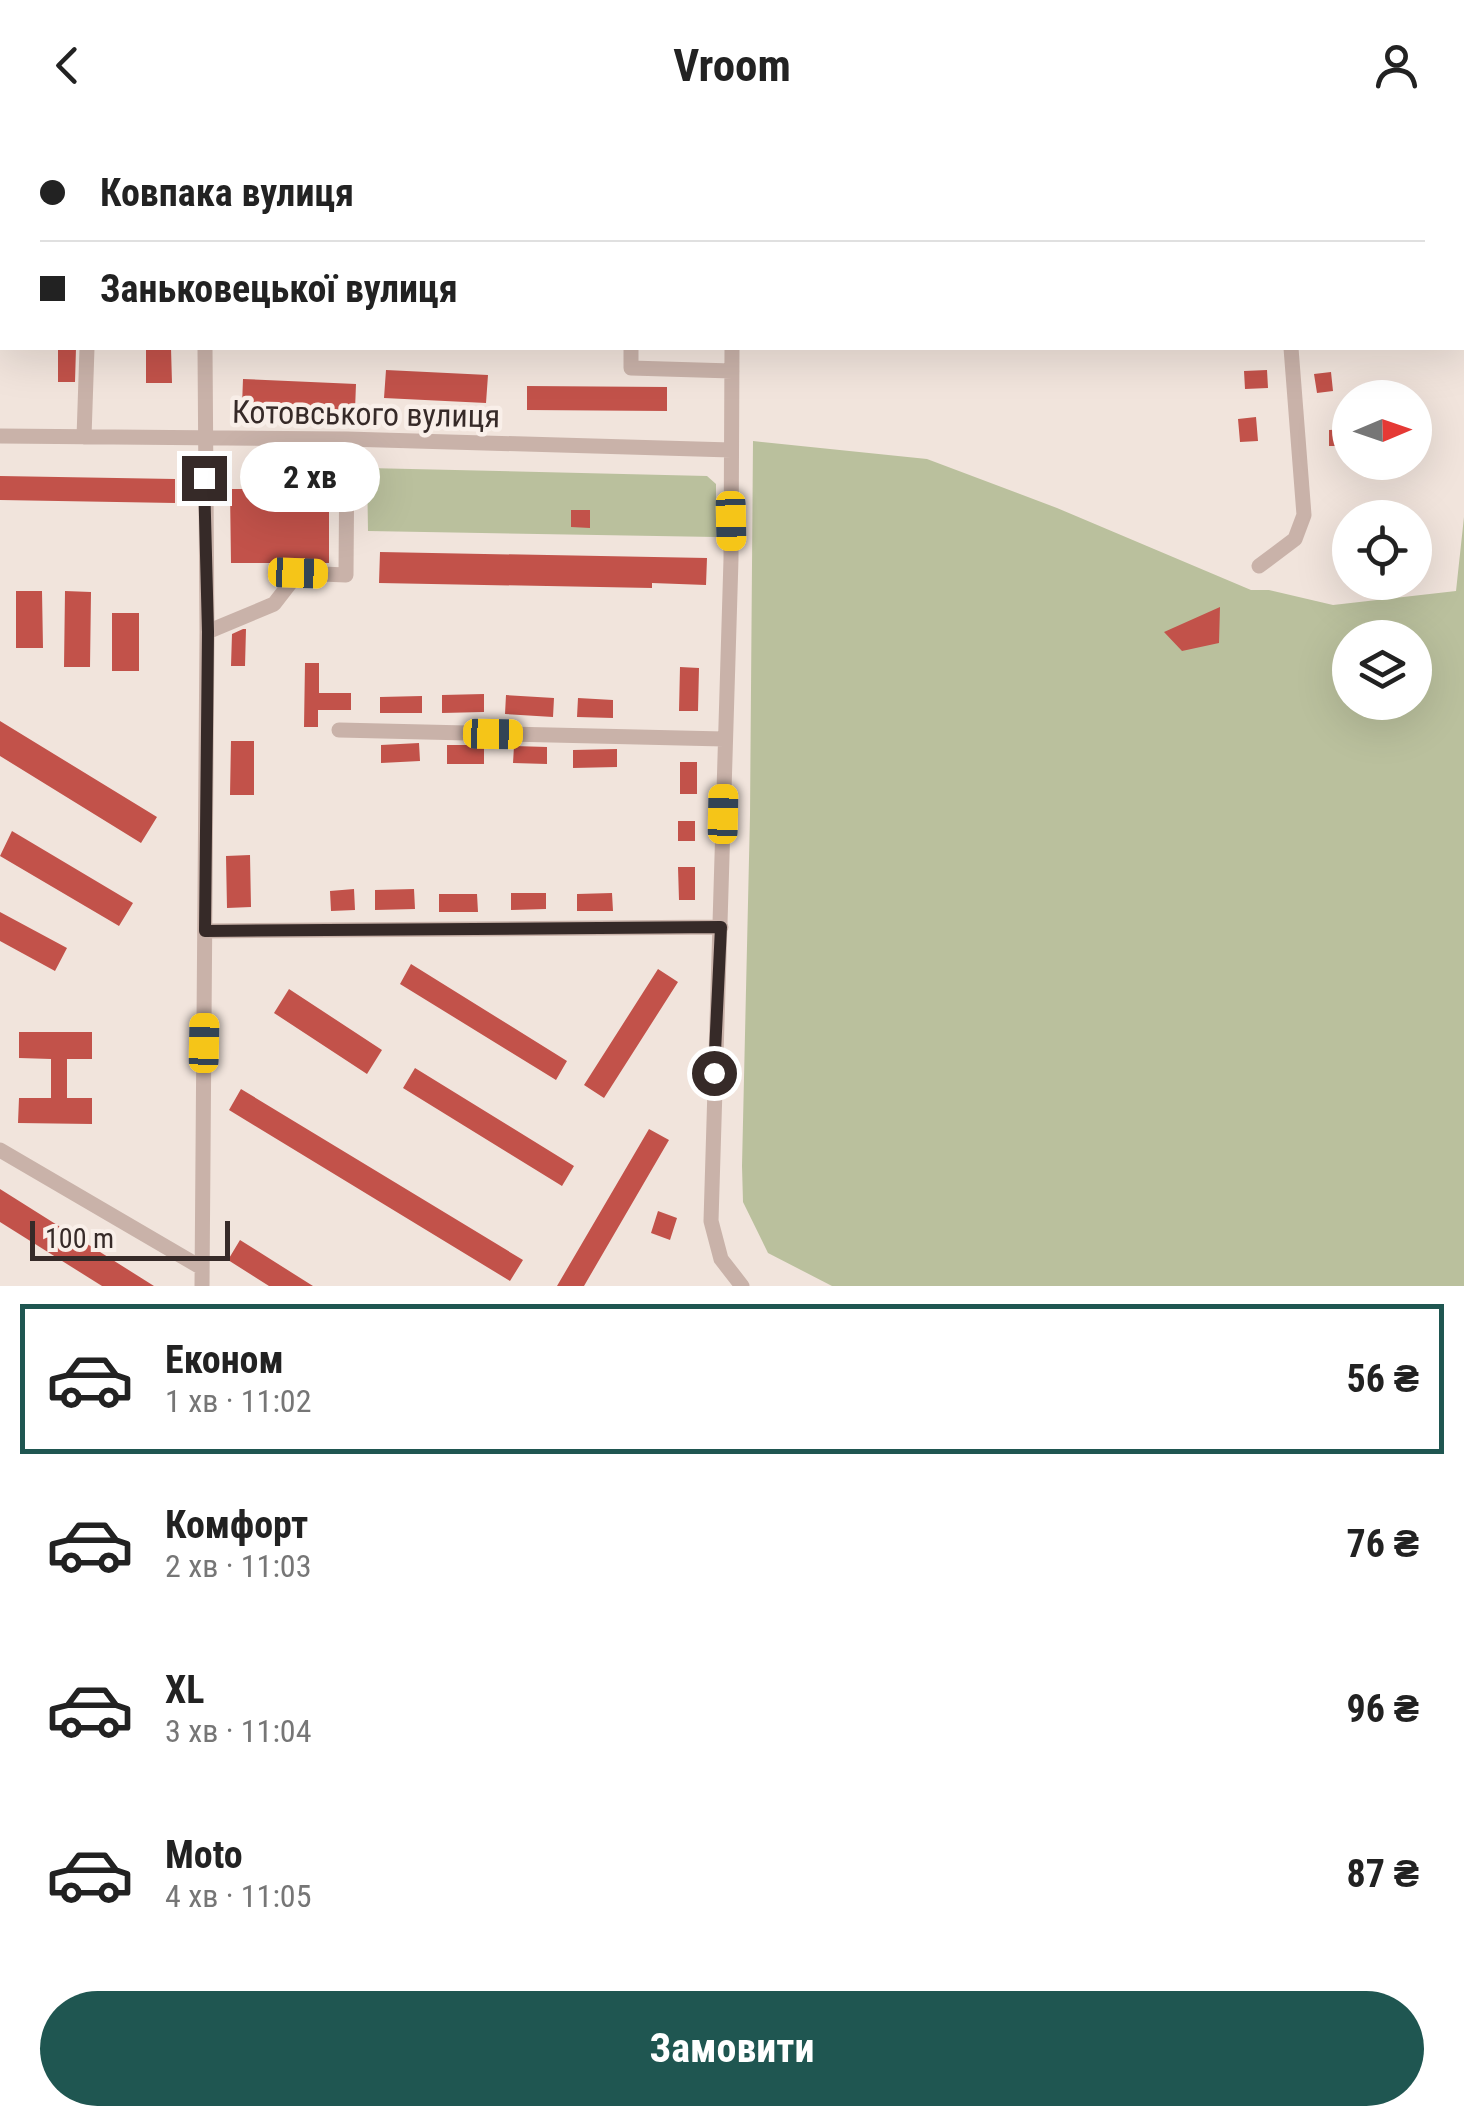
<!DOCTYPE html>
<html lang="uk">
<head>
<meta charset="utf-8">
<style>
  body { margin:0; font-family:"Roboto Condensed",sans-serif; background:#f6f6f6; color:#222; height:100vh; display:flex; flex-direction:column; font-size:38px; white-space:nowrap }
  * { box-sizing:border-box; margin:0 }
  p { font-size:32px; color:#767676 }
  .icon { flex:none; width:55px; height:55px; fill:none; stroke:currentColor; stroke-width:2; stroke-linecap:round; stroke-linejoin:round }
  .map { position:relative; height:1156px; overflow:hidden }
  .side { display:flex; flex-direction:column; background:#fff; flex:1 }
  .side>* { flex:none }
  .guide { position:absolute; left:0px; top:0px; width:1465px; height:220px; box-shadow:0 10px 40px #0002; display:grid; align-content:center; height:220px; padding:0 40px; background:#fff }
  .needle { width:65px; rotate:88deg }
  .fabs { position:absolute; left:1332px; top:250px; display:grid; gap:20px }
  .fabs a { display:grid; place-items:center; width:100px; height:100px; border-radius:50%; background:#fff; box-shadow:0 10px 40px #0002; font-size:50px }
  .scale { position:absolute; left:30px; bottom:25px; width:200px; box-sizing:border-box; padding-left:10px; border:5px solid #362a28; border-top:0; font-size:28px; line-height:35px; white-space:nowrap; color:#362a28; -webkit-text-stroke:8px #f9efe9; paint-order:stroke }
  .end { position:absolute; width:45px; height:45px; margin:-22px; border:12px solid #362a28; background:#fff; box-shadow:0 0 0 5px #fff }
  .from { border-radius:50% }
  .bubble { position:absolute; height:70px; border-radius:35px; background:#fff; box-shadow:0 10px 40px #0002; font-size:32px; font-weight:700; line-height:70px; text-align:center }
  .car { position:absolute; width:30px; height:60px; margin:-30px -15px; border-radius:12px; box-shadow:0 0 8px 2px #0007; background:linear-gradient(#f5c518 24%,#345 0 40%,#f5c518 0 76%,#345 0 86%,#f5c518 0) }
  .guide b { display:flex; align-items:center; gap:35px; height:95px; font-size:38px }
  .guide b+b { border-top:2px solid #e0e0e0 }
  .guide i { width:25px; height:25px; background:#222 }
  ul { padding:18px 0 0; list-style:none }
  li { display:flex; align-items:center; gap:30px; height:150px; margin:0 20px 15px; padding:0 20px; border:5px solid transparent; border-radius:0px }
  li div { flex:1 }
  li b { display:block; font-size:38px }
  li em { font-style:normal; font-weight:700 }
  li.active { border-color:#1f5651 }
  li>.icon { width:90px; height:90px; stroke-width:1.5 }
  .action { display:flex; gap:20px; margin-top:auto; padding:20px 40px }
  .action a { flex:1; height:115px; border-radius:60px; background:#1f5651; color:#fff; font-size:40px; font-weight:700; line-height:115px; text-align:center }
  header { display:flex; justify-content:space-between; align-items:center; height:130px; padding:0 40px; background:#fff; font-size:45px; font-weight:700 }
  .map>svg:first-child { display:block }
</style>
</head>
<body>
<header><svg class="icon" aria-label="back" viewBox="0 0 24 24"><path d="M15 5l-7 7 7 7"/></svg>Vroom<svg class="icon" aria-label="person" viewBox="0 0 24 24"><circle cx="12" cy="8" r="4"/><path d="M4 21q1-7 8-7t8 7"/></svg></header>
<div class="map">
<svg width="1464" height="1156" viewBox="0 0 1464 1156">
  <rect width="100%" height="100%" fill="#f1e4dc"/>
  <path fill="#bac09d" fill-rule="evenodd" d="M753 311 927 329 1057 378 1251 460H1269L1333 475 1456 461 1464 387V1156H832L768 1123 743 1072 742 1036 750 685ZM1350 508H1415V572H1350Z
    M367 338 707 346 716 354V407L368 401Z"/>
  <path fill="#c2524a" d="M58 218H76L75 252H58Z
    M146 218H171L172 253H146Z
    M386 240 488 245 486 273 384 268Z
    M1267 240 1268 258 1245 259 1244 241Z
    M1331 242 1333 261 1317 263 1314 244Z
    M243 249 356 254 355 280 242 276Z
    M527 256 667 257V281L527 280Z
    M1256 287 1258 311 1240 312 1238 289Z
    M1350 299V316H1329V300Z
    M0 346 175 349V373L0 370Z
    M230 359H329V433H231Z
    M571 380H590V398L571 397Z
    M380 422 707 428 706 455 652 453V458L379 453Z
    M16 461H42L43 518H16Z
    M65 461 91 462 90 537H64Z
    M1220 477 1219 513 1182 521 1164 502Z
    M112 483H139V541H112Z
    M243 499H246L245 536H231L232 504Z
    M305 533H319V563H351V580H318V597H304Z
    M680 537 699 538 698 581H679Z
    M484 564V582L442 583V565Z
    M506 565 554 568 553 587 505 584Z
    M422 566V583H380V567Z
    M578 568 613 570V588L577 587Z
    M0 591 157 687 141 713 0 626Z
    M231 611H254V665H230Z
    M419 613 420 631 381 633V615Z
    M447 615H484V634H447Z
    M514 616 547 617V634L513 633Z
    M617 619V637L573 638V620Z
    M680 632H697V664H680Z
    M678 691H695V711H678Z
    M12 701 133 773 119 796 0 726Z
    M250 725 251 777 227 778 226 726Z
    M678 737H695V770H679Z
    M354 759 355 780 331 781 330 761Z
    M414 759 415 779 375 780V760Z
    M511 763H546V779L511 780Z
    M612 763 613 781H577V764Z
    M439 764H477L478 782H439Z
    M0 782 67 818 55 841 0 811Z
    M411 834 567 931 556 950 400 854Z
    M658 839 678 852 604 968 584 955Z
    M289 859 382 920 367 944 274 883Z
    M19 902H92V929H67V968H92V994L18 993 19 968H51V929L19 928Z
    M415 938 574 1036 562 1056 403 958Z
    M241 959 523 1130 510 1151 229 980Z
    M649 999 669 1010 584 1156H557Z
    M0 1059 154 1156H102L0 1092Z
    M658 1081 677 1088 670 1110 651 1103Z
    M240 1110 313 1156H269L228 1130Z"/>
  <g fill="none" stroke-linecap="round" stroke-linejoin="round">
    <path stroke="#c9b2a9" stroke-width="15" d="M732 0V2
      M26 2 28 0
      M127 2 129 0
      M209 2V0
      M290 2V0
      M634 2V0
      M1290 2V0
      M0 34 2 31
      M0 125H2
      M631 218V238L732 241
      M732 218 731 429 711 1091 721 1129 742 1156
      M0 306 347 309 731 320
      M84 307 87 218
      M1259 436 1295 409 1304 385 1291 218
      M207 502 274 474 298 443 346 445 347 309
      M339 600 724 609
      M205 801 721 797
      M0 1020 202 1138
      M202 1156 207 502 205 218"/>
  </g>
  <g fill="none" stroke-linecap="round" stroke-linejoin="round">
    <path stroke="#362a28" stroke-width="12" d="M204 348 208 502 205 801 721 797 714 943"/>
  </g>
  <g text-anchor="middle" stroke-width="9" stroke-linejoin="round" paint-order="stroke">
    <g font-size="32" fill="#362a28" stroke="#f9efe9">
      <text transform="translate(366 284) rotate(1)" y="11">Котовського вулиця</text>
    </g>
  </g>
</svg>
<div class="fabs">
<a><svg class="needle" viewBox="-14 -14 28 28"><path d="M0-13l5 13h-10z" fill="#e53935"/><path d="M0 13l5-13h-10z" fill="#767676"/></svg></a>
<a><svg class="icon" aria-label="locate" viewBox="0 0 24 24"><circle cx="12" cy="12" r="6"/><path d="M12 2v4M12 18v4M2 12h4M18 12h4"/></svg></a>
<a><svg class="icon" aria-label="layers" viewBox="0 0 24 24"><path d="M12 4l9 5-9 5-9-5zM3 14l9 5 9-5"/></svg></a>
</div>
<div class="scale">100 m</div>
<i class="end from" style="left:714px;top:943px"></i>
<i class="end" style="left:204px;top:348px"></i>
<div class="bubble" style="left:240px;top:312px;width:140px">2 хв</div>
<i class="car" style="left:731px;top:391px;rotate:179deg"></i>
<i class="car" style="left:298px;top:443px;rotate:92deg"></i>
<i class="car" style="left:493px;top:604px;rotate:91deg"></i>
<i class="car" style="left:723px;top:684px;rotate:1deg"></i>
<i class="car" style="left:204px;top:913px;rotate:1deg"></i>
<div class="guide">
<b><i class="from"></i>Ковпака вулиця</b>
<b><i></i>Заньковецької вулиця</b>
</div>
</div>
<section class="side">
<ul>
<li class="active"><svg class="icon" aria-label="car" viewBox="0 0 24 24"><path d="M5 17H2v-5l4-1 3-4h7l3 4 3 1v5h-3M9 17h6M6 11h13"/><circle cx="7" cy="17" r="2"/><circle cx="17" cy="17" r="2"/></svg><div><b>Економ</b><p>1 хв · 11:02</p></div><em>56 ₴</em></li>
<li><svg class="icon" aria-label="car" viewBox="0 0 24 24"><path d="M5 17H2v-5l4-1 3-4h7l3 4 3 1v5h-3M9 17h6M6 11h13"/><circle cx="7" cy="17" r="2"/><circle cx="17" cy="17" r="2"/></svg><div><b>Комфорт</b><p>2 хв · 11:03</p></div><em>76 ₴</em></li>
<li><svg class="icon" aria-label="car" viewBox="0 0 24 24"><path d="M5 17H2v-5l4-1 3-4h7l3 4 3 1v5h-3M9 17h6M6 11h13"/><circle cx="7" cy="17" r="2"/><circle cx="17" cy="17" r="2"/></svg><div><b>XL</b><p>3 хв · 11:04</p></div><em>96 ₴</em></li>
<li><svg class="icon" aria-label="car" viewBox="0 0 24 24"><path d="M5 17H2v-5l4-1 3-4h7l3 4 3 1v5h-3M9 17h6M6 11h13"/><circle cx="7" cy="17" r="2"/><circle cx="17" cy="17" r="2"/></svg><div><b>Moto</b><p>4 хв · 11:05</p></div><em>87 ₴</em></li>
</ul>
<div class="action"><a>Замовити</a></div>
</section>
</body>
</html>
